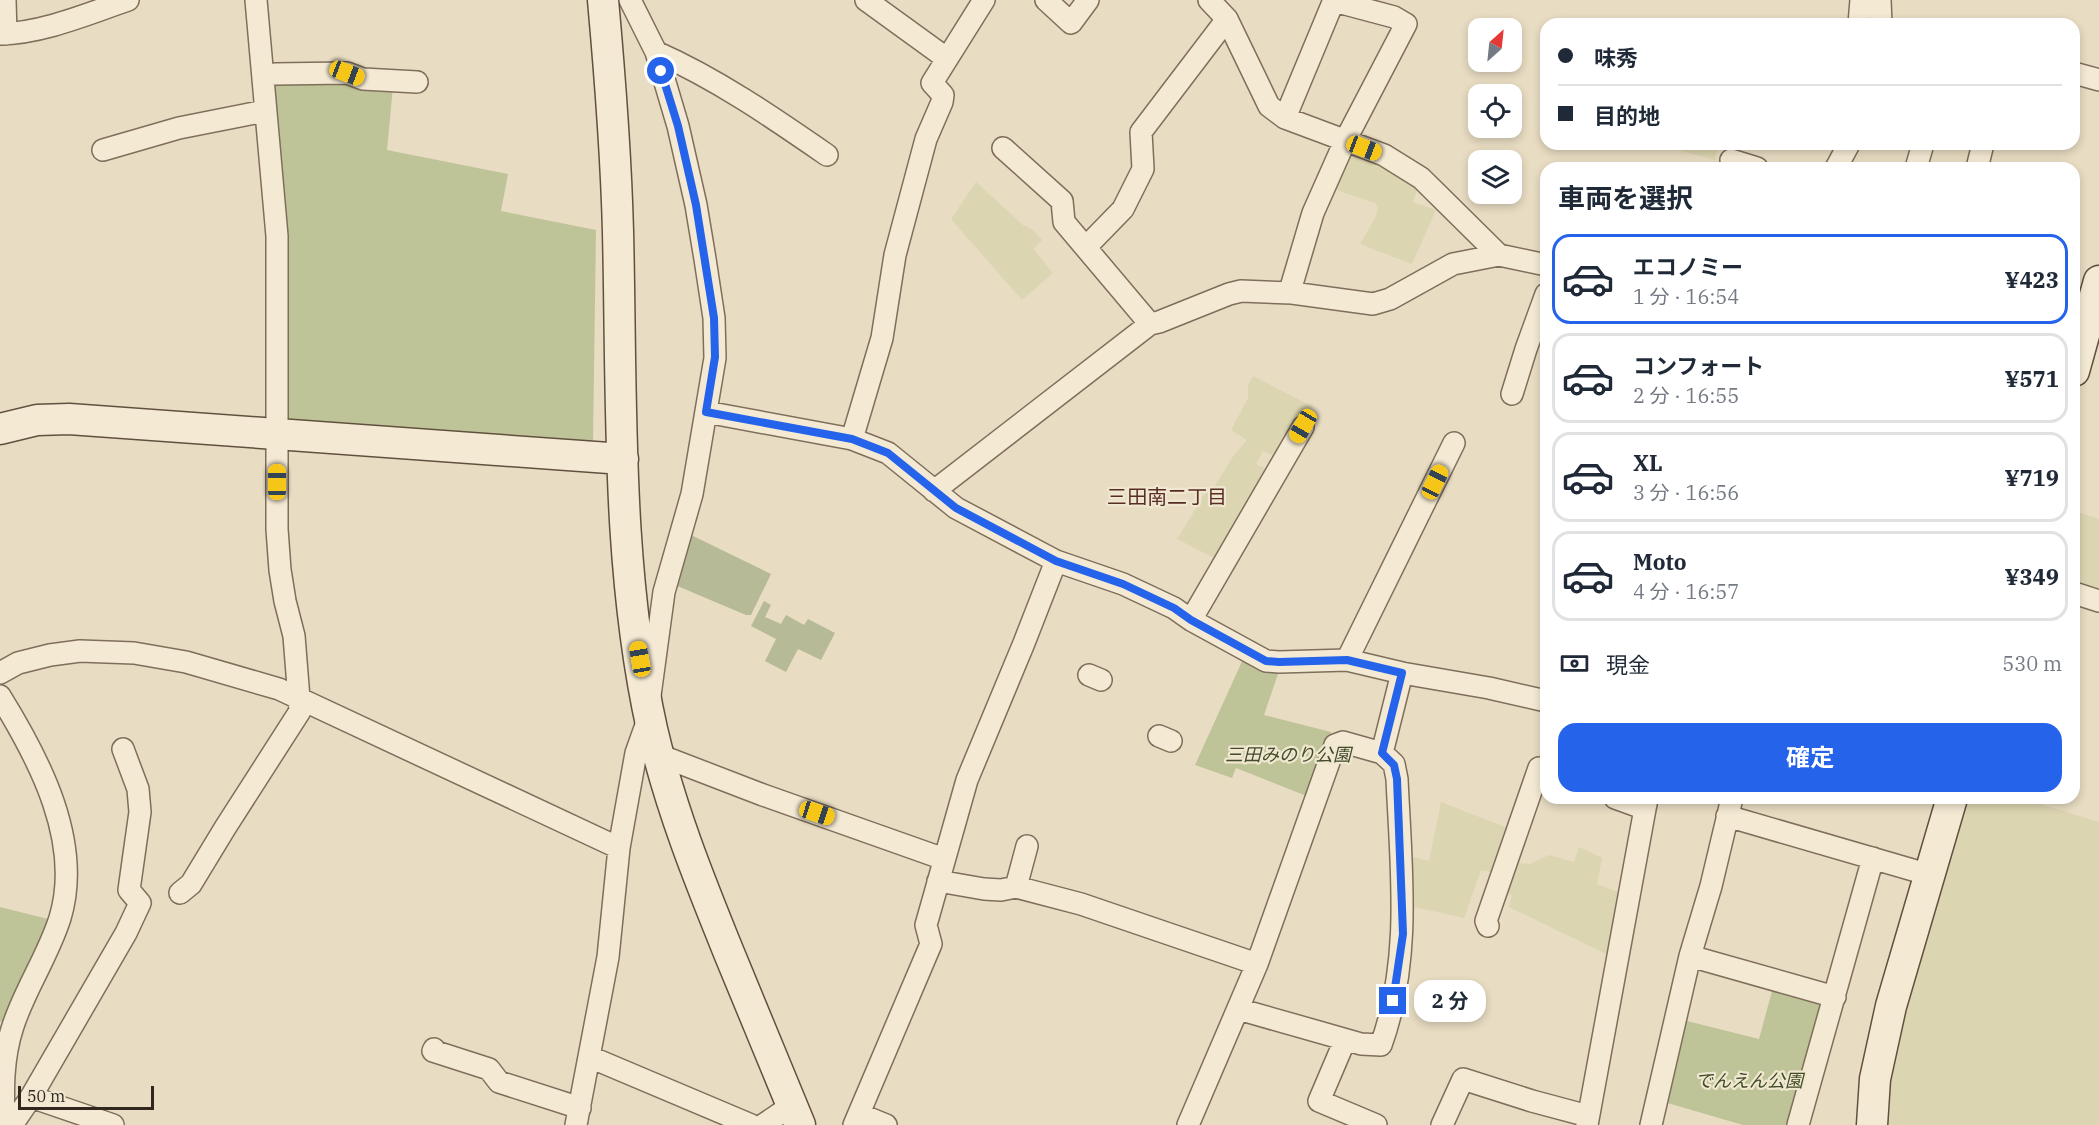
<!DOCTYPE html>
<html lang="ja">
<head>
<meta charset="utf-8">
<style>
  body { margin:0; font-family:"IBM Plex Serif","Noto Sans JP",serif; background:#f2f2f3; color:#1f2937; height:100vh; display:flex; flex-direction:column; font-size:22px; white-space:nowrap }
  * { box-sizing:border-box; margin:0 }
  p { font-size:20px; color:#747a83 }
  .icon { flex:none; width:33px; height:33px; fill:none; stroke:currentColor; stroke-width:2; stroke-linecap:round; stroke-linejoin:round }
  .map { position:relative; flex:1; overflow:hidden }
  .details { position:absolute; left:1540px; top:162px; width:540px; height:642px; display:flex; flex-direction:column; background:#fff; border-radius:18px; box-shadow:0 3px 9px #0003 }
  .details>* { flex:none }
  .hud { position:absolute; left:1540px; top:18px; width:540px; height:132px; border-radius:18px; box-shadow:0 3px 9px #0003; display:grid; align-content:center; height:132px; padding:0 18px; background:#fff }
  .needle { width:39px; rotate:27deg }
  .tools { position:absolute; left:1468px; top:18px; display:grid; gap:12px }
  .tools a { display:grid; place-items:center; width:54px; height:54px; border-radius:12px; background:#fff; box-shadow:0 3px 9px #0003; font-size:30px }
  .scale { position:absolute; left:18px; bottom:15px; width:136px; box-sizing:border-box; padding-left:6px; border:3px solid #31271e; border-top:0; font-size:16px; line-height:21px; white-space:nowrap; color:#31271e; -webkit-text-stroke:4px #f0e7d1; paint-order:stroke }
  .end { position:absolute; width:27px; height:27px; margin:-14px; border:8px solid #2563eb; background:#fff; box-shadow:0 0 0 3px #fff }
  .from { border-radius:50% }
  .bubble { position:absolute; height:42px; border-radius:18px; background:#fff; box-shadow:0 3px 9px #0003; font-size:20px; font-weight:700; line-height:42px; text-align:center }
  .car { position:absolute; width:18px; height:36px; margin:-18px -9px; border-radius:8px; box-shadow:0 0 4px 2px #0007; background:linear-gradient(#f5c518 24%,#345 0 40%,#f5c518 0 76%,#345 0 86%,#f5c518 0) }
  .hud b { display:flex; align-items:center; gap:21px; height:57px; font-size:22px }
  .hud b+b { border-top:2px solid #e0e1e3 }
  .hud i { width:15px; height:15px; background:#1f2937 }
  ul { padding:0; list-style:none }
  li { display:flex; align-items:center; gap:18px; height:90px; margin:0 12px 9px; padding:0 6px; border:3px solid #e0e1e3; border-radius:18px }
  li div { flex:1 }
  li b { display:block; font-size:22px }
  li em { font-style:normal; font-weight:700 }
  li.current { border-color:#2563eb }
  li>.icon { width:54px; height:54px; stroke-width:1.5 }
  h2 { padding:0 18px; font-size:27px; line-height:72px }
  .pay { display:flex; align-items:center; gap:15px; height:66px; padding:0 18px; font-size:22px }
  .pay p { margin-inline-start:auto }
  .action { display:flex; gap:12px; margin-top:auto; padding:12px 18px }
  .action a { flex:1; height:69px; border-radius:18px; background:#2563eb; color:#fff; font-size:24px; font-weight:700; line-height:69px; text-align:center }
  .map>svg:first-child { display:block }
</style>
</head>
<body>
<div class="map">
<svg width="2099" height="1125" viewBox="0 0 2099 1125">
  <rect width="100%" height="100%" fill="#e8dcc2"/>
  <path fill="#dcd5b1" d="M1655 144H1719L1715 160Z
    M1348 148 1379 163 1418 188 1413 202 1436 210 1412 264 1360 244 1376 216 1378 207 1375 203 1330 188Z
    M976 182 1023 225 1033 230 1042 240 1033 249 1053 273 1022 300 951 219Z
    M1253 376 1313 407 1282 455 1274 456 1263 451 1256 464 1266 469 1268 476 1220 561 1177 539 1209 487 1213 489 1234 455 1247 440 1231 430 1248 398V385Z
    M2075 511 2099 519V597L2075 589V550L2078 535 2075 533Z
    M1964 798H2021L2099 822V1125H1880L1884 1071Z
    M1441 802 1510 829 1495 873 1481 870 1464 918 1410 906 1406 855 1429 861Z
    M1579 847 1602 858 1597 884 1623 894 1610 953H1604L1509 907 1512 895 1502 889 1517 863 1530 864 1549 855 1574 862Z"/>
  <path fill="#bfc498" d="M276 76 393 86 387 150 508 174 501 211 596 230 593 443 285 420 269 82Z
    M1244 657 1278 674 1264 715 1331 732 1309 797 1236 768 1232 778 1195 765Z
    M0 907 52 920 5 1020 0 1022Z
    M1774 984 1824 997 1791 1125H1743L1664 1102 1683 1020 1759 1039Z"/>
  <path fill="#b6ba96" d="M689 534 771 574 751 615H746L675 585Z
    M764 601 771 605 765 617 781 624 786 615 804 625 808 619 835 633 821 660 798 649 786 672 765 661 776 639 751 626Z"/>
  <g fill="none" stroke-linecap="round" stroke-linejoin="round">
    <g stroke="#7f6e5c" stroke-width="24">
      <path id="street" d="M5 0 6 34
        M866 0 946 58
        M1046 0 1071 23 1088 0
        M1209 0 1227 19 1269 106 1285 118 1384 155 1421 178 1499 255 1546 265
        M1880 0 1881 24
        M1859 24 1861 0
        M0 34C43 33 87 14 128 0
        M656 52C717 79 772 117 827 155
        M2074 73 2099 80
        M263 76 275 74 347 73 363 79 417 82
        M1285 118 1334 0
        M1003 148 1062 201 1064 222 1150 324
        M103 150 179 128 265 111
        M1731 160 1757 168
        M1836 168 1849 144
        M1916 168 1923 144
        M1977 168 1983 144
        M1086 247 1123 209 1143 169 1141 132 1227 19
        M1292 293V284L1313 213 1345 141 1406 24 1394 17 1334 1
        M1512 394 1526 349 1546 294
        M706 412 852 439 888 453 956 508 1056 561 1123 584 1174 608 1191 620 1266 661 1279 662 1347 660 1402 673 1489 688 1546 701
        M852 439 882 338 895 255 926 139 942 102 943 95 932 83 984 0
        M934 491 1150 324 1159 322 1229 294 1241 291 1292 293 1373 304 1390 299 1453 264 1499 255
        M2074 593 2099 601
        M1191 620 1303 427
        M1347 660 1454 443
        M0 673 18 663 50 655 80 651 134 653 186 662 279 689 619 848
        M1089 675 1101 680
        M0 696C39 759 83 842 60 918 48 956 25 989 13 1026 2 1059 3 1091 4 1125
        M1159 736 1171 741
        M659 755 763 795 944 859
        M1615 798 1637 806 1646 805
        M1727 816 1930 875
        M938 881 984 889 1001 890 1016 887 1081 904 1257 964
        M1016 887 1027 846
        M180 893 191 884 225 828 300 711 294 636 285 601 280 570 277 529V236L256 0
        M1488 926 1486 921 1539 768 1546 771
        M1690 956 1835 997
        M1238 1009 1361 1044 1381 1045C1412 959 1401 868 1397 779L1394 764 1382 753 1402 673
        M1345 1040 1319 1101 1376 1125
        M434 1049 433 1051 489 1069 499 1082 580 1108
        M590 1057 751 1125
        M31 1097 113 1125
        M859 1114 886 1125
        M12 1125 31 1097 126 933 140 903 129 890 140 812 138 789 123 749
        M576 1125 608 957 619 848 636 753 646 725 664 592 692 494 715 358 714 318 705 259 696 205 678 126 656 52 630 0
        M763 1125 791 1106
        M854 1125 931 944 926 925 967 780 1024 643 1056 561
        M1188 1125 1257 964 1335 745 1343 742 1382 753
        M1442 1125 1463 1079 1532 1101 1588 1116
        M1587 1125 1647 798
        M1651 1125 1690 956 1711 886 1732 798
        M1798 1125 1873 858"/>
    </g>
    <g stroke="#61503f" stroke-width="33">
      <path id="secondary" d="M603 0C610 77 616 154 618 232 622 396 616 567 652 729 670 807 699 879 729 953 753 1010 776 1068 800 1125
        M2074 371 2099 281
        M0 429 37 420 69 419 623 459
        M1872 1125 1875 1079 1891 1006 1952 798"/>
    </g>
    <use href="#street" stroke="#f4ead4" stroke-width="21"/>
    <use href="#secondary" stroke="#f4ead4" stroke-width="30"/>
  </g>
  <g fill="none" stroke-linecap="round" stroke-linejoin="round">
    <path stroke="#2563eb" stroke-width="8" d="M661 71 678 126 696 205 714 318 715 357 706 412 852 439 888 453 956 508 1056 561 1123 584 1174 608 1191 620 1266 661 1279 662 1347 660 1402 673 1382 753 1394 765 1397 779 1403 934 1393 1001"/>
  </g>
  <g text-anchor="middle" stroke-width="4.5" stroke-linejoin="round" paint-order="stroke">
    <g font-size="18" font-style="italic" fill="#424b27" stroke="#f0e7d1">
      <text x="1288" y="761">三田みのり公園</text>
      <text x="1749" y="1087">でんえん公園</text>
    </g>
    <g font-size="20" fill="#582d23" stroke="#f0e7d1">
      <text x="1167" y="504">三田南二丁目</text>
    </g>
  </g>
</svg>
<div class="tools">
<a><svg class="needle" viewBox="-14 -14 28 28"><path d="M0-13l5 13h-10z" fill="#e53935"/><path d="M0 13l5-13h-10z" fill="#747a83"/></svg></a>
<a><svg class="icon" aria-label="locate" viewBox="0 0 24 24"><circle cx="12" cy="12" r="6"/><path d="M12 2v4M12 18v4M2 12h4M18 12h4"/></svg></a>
<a><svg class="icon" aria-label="layers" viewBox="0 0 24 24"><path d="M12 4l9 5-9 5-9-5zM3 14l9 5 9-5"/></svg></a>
</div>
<div class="scale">50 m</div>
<i class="end from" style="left:661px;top:71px"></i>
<i class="end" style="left:1393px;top:1001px"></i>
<div class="bubble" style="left:1414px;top:980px;width:72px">2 分</div>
<i class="car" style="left:347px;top:73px;rotate:111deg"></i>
<i class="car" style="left:1364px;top:148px;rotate:111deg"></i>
<i class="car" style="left:1303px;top:426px;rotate:210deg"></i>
<i class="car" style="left:277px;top:482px;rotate:0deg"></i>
<i class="car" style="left:1435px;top:482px;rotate:26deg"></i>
<i class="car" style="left:640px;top:659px;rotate:350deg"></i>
<i class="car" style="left:817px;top:813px;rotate:108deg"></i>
<div class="hud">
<b><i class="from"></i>味秀</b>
<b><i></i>目的地</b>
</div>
<section class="details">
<h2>車両を選択</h2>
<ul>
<li class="current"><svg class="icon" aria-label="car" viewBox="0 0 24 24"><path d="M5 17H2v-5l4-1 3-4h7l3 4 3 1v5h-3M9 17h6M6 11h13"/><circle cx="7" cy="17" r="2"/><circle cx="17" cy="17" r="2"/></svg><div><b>エコノミー</b><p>1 分 · 16:54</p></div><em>¥423</em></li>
<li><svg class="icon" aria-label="car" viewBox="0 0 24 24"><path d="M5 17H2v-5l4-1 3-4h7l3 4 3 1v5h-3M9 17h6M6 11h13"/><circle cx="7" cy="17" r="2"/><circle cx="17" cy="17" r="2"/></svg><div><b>コンフォート</b><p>2 分 · 16:55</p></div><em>¥571</em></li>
<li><svg class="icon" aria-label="car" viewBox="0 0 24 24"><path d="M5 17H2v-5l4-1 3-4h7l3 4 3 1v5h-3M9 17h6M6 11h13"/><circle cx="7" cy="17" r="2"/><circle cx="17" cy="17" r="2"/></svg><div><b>XL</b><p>3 分 · 16:56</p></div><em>¥719</em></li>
<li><svg class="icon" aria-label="car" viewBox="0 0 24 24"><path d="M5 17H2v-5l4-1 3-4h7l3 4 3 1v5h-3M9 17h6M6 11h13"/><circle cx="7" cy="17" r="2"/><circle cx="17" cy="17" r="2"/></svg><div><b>Moto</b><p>4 分 · 16:57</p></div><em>¥349</em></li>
</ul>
<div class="pay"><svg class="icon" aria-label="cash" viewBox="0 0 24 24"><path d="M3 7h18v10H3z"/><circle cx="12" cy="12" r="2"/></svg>現金<p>530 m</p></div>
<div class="action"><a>確定</a></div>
</section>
</div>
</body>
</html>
